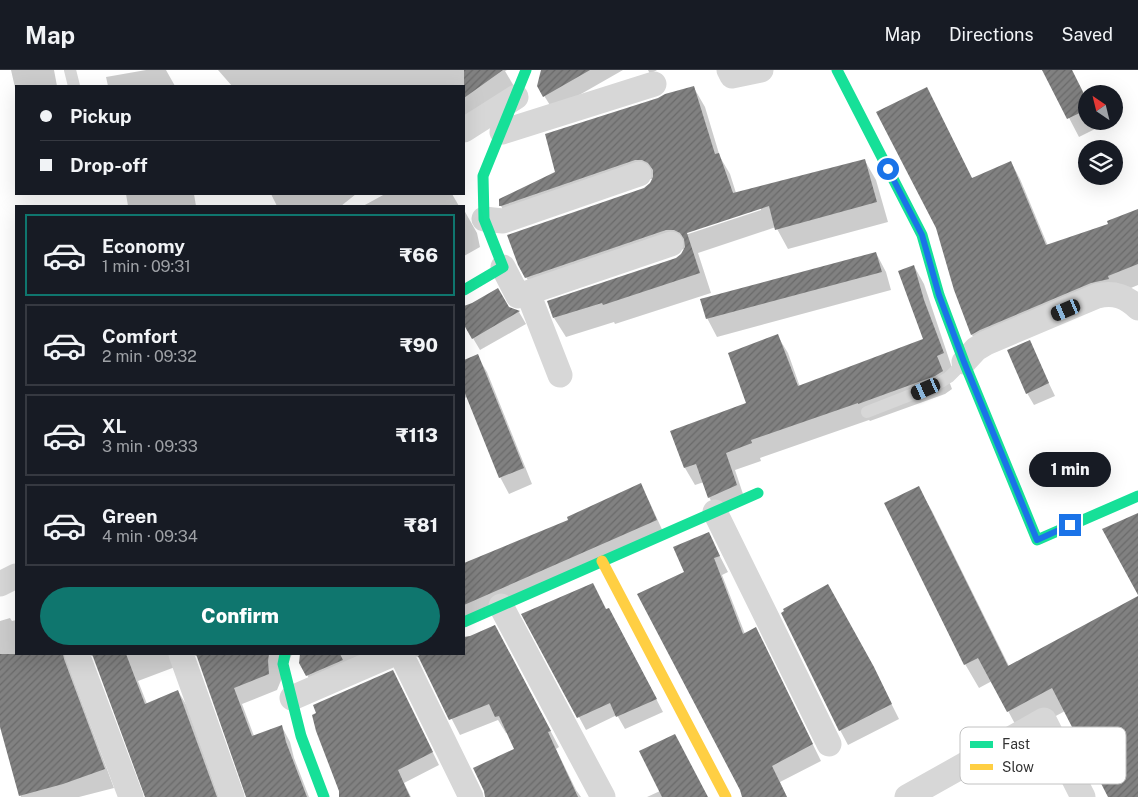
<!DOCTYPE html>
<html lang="en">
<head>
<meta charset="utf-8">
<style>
  body { margin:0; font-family:"Public Sans",sans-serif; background:#20242c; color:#f1f3f6; height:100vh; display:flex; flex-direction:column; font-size:19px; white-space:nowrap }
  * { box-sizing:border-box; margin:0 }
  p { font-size:16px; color:#9ea1a6 }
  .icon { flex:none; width:28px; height:28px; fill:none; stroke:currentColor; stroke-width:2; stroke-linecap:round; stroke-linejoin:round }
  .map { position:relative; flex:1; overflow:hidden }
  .sheet { position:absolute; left:15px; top:135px; width:450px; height:450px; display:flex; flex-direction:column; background:#171b24; border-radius:0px; box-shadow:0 5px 20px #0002 }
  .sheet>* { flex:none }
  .top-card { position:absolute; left:15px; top:15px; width:450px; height:110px; border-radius:0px; box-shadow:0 5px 20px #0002; display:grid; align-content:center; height:110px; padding:0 25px; background:#171b24 }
  .needle { width:32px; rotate:325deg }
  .buttons { position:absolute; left:1078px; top:15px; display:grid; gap:10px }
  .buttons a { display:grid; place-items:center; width:45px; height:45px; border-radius:50%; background:#171b24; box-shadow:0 5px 20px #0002; font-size:25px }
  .end { position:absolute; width:22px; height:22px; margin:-11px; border:6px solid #1a73e8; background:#fff; box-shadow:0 0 0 2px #fff }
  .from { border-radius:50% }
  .bubble { position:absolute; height:35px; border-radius:18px; background:#171b24; box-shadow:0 5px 20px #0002; font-size:16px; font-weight:800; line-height:35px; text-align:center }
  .car { position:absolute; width:15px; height:30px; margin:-15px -8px; border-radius:6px; box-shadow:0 0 4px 1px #0007; background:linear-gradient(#222 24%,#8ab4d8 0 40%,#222 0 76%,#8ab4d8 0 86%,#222 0) }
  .top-card b { display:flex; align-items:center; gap:18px; height:48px; font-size:19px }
  .top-card b+b { border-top:1px solid #363941 }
  .top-card i { width:12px; height:12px; background:#f1f3f6 }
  ul { padding:9px 0 0; list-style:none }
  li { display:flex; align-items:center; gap:15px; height:82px; margin:0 10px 8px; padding:0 15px; border:2px solid #363941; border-radius:0px }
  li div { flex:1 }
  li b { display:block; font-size:19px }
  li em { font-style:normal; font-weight:800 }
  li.active { border-color:#0f766e }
  li>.icon { width:45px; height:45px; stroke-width:1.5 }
  .cta { display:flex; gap:10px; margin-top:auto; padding:10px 25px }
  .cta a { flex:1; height:58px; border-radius:30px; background:#0f766e; color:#fff; font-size:20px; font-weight:800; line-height:58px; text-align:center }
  header { display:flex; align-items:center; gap:30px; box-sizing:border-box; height:70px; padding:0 25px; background:#171b24; border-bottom:1px solid #363941 }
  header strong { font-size:24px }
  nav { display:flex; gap:28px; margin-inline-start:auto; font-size:18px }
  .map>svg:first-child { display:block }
</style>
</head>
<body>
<header>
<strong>Map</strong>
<nav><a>Map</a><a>Directions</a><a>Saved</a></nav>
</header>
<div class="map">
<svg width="1138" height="727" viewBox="0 0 1138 727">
  <defs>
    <pattern id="building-hatch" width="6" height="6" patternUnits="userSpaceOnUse" patternTransform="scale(1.25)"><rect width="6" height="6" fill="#818181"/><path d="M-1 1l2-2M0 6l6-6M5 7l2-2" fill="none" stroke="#6a6a6a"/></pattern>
  </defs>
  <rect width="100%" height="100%" fill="#fff"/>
  <path fill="#0003" fill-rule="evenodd" d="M11 0H54L57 16H16V22Z
    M146 0H166L175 16H108L106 7Z
    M218 0H507L505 1 515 18 464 55V16H232Z
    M554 0H623L553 40 538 16Z
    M648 0H657L650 4Z
    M1044 0H1072L1086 28V51H1098L1101 56 1079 67Z
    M694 18 705 37 720 87 730 104 736 123 865 91 876 110 888 152 788 179 776 157 698 183 711 223 615 254 614 252 566 267 554 248 676 189 683 184 685 179 678 180 537 227 519 194 644 119 651 114 653 109H646L512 155 501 136ZM761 138V140L682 166 681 164Z
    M927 19 972 109 1011 92 1020 109 1048 176 1138 144V215L981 281 972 265 955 220Z
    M126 124H194L196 136H128Z
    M271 124H356L341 136H277Z
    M385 124H452L459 136H363Z
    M464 140 477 163 480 177 464 186Z
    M876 183 886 202 891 220 717 267 707 248Z
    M914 196 924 214 953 301 946 303 952 319 945 324 870 351 869 350 760 388 761 391 735 400 746 433 719 445 709 427 704 412 695 415 685 398 672 362 748 333 777 265 788 283 800 317 925 270Z
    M472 235 508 238 519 242 526 254 480 280 464 253V236Z
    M1029 272 1055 326 1034 335 1027 323Z
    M477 286 487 302 532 414 509 424 500 407 467 327 464 328V291Z
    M640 415 649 431 665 466 464 556V494L570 450Z
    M918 417 932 441 1009 596 1138 528V727H1109L1065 641 1021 665 992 611 979 618 965 594 886 434Z
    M708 463 728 502 722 505 745 564 764 575 821 691 780 712 787 727H743L685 502Z
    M606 541 616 552 663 642 625 659 617 645 586 660 523 544Z
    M10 548 12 551 16 550V584H292L277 620 242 634 254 666 282 657 290 672 294 688 309 727H247L199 587 193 585 175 597 138 611 147 634 178 621 187 636 219 727H146L95 587 88 585 71 597 72 605 114 718 79 727H21L0 652V551Z
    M464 568H471L504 573 559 677 556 679 576 720 581 727H486L516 679 508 662 506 663 498 650 460 665 420 588 412 585 316 622 302 595 324 584H464Z
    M881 613 899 649 848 675 840 660Z
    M399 614 439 695 404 713 411 727H353Z
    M660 721 708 727H647Z"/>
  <path fill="url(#building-hatch)" d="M464 0H503L464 28Z
    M541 0H590L543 27 537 16Z
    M1042 0H1072L1086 28V40L1067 49Z
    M694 16 715 84 719 83 733 123 865 89 877 132 775 160 769 136 687 163 700 203 603 235 602 233 553 248 547 231 676 188 681 184 685 177 684 169 680 163 674 160H666L525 208 518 195 507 165 644 118 650 113 653 107V100L648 93 642 90H635L501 136H499V129L555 102 545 64 658 28 665 24Z
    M927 17 972 108 1011 91 1046 175 1108 154 1107 151 1138 139V194L1108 206 1109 209 1091 213 980 260 971 265 954 220 936 158 876 42Z
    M876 182 882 202 706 249 700 229Z
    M914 195 924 230 944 283 937 286 943 301 935 306 858 334V333L751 370 752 373 726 383 737 415 708 428 696 394 684 398 670 361 746 333 728 283 778 264 798 316 923 269 898 201Z
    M498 218 509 237 520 241 472 269 464 255V236L472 233Z
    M1030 270 1049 313 1026 324 1007 280Z
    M478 284 524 398 499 408 464 321V290Z
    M641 413 657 450 464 535V493L568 450 567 447Z
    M919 416 1008 596 1138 526V727H1108L1052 618 1007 642 978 588 964 595 884 433Z
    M1138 443V525L1102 459Z
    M709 462 720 486 714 488 743 564 756 557 813 674 772 696 787 727H742L740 720 637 524 684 502 673 477Z
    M593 513 606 539 609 538 657 629 616 647 610 633 577 648 521 544Z
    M828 514 874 597 892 634 839 661 781 543 784 541 783 539Z
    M495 555 551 661 548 662 578 727H485L484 721 473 698 514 679 499 646 495 647 489 634 449 650 418 586 422 584H464V567L470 566Z
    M0 584H63L64 589 105 699 63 714 19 726 0 657Z
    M92 584H126L145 634 178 620 217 727H145Z
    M196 584H269L268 591 269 604 234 618 252 666 282 655 286 672 307 727H246Z
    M300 584H340L343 590 306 606 299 593Z
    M393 600 433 682 398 700 410 727H339V721L316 661 312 645 316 643 313 635Z
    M675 664 708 727H662L639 681Z"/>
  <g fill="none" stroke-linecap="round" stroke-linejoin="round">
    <path stroke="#d7d7d7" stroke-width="12" d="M70 0 74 16
      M867 342 936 315 949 307 964 292"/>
    <path stroke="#d7d7d7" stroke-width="25" d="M729 0 732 6 761 0
      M464 60 516 27
      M502 62 654 14
      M484 149 503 151 639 104
      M503 197 518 226 671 174
      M528 223 560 305
      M964 292 976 279 986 273 1097 226C1114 222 1126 226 1138 238
      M715 442 829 674
      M0 514 16 506
      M501 536 603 727
      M77 584 131 727
      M181 584 232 727
      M401 584 471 727
      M292 628 393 584
      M907 727 1044 650 1083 727"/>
    <path stroke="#16e098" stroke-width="11" d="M837 0 922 165 939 225 964 292 1037 470 1138 426
      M464 220 503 197 484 149 483 106 526 0
      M464 552 758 423
      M285 584 283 594 301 666 324 727"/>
    <path stroke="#ffcf43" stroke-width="11" d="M602 491 726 727"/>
  </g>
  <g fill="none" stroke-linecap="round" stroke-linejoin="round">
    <path stroke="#1a73e8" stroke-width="6" d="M888 99 922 165 939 225 964 292 1037 470 1070 455"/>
  </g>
  <rect x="960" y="657" width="166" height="57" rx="8" fill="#fff" stroke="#c2c2c2" stroke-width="1"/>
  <rect x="970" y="671" width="23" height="7" fill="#16e098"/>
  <rect x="970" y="694" width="23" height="6" fill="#ffcf43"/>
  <g font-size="14" fill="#333">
    <text x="1002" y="679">Fast</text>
    <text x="1002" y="702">Slow</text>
  </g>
</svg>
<div class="buttons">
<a><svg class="needle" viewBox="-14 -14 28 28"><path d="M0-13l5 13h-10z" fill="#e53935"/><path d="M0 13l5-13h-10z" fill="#9ea1a6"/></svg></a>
<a><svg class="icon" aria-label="layers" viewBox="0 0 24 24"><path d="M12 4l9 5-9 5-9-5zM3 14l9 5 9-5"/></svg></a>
</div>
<i class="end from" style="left:888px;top:99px"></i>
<i class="end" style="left:1070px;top:455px"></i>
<div class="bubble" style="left:1029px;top:382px;width:82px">1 min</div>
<i class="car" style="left:1066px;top:240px;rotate:247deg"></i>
<i class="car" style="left:926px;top:319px;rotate:246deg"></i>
<div class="top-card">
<b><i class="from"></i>Pickup</b>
<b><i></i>Drop-off</b>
</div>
<section class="sheet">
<ul>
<li class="active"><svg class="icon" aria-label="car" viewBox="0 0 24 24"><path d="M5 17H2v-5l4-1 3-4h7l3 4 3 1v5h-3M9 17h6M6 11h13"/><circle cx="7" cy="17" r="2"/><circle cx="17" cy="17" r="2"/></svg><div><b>Economy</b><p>1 min · 09:31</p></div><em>₹66</em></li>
<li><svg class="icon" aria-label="car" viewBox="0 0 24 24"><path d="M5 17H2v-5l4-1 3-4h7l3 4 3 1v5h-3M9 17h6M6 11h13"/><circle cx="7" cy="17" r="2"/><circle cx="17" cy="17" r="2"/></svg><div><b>Comfort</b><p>2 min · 09:32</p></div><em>₹90</em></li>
<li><svg class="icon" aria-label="car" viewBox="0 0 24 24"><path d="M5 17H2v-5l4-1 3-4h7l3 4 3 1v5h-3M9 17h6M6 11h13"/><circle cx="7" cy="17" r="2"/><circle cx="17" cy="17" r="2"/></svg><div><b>XL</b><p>3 min · 09:33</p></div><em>₹113</em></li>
<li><svg class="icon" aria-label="car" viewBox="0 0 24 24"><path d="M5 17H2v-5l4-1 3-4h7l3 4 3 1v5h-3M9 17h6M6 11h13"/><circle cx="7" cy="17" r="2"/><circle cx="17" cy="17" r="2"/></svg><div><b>Green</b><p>4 min · 09:34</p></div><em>₹81</em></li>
</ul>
<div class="cta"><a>Confirm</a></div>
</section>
</div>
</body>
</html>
